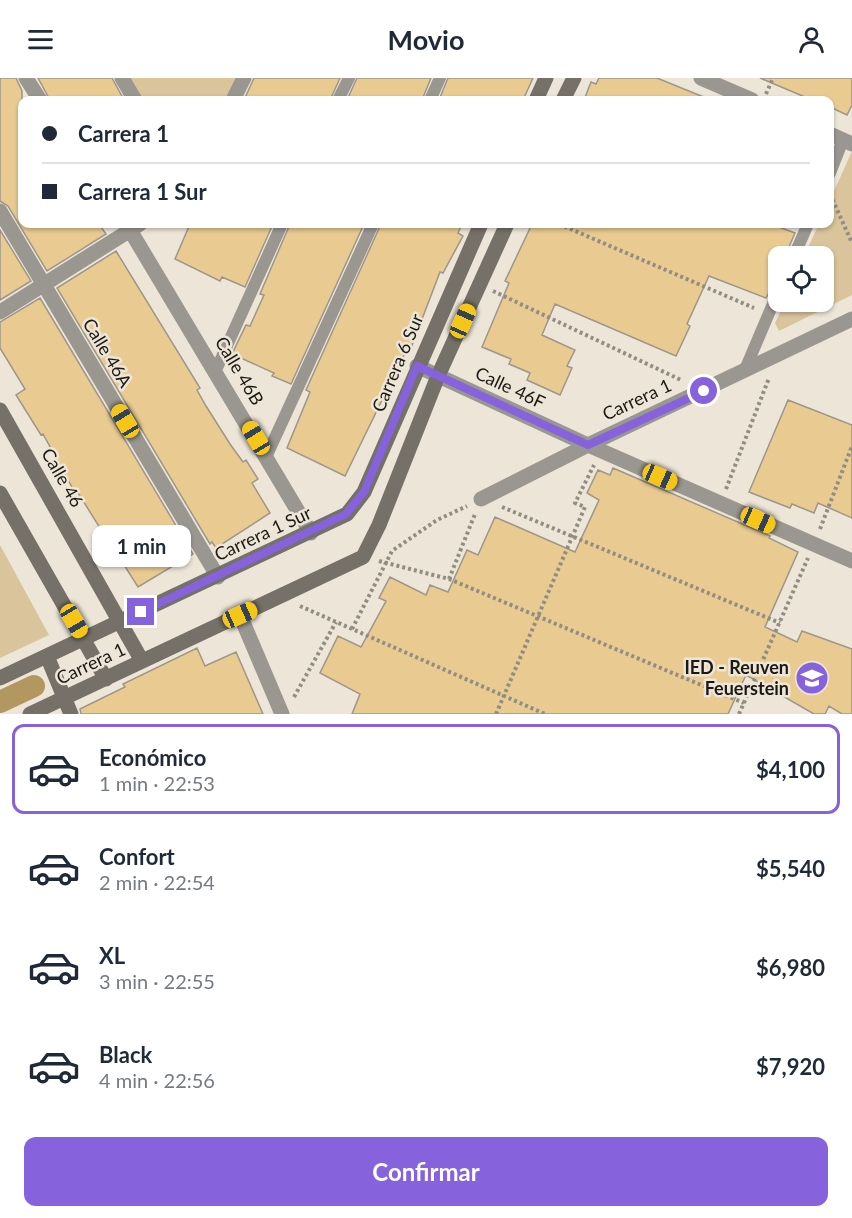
<!DOCTYPE html>
<html lang="es">
<head>
<meta charset="utf-8">
<style>
  body { margin:0; font-family:Lato,sans-serif; background:#f6f6f7; color:#1f2937; height:100vh; display:flex; flex-direction:column; font-size:22px; white-space:nowrap }
  * { box-sizing:border-box; margin:0 }
  p { font-size:20px; color:#747a83 }
  .icon { flex:none; width:33px; height:33px; fill:none; stroke:currentColor; stroke-width:2; stroke-linecap:round; stroke-linejoin:round }
  .map { position:relative; height:636px; overflow:hidden }
  .details { display:flex; flex-direction:column; background:#fff; flex:1 }
  .details>* { flex:none }
  .hud { position:absolute; left:18px; top:18px; width:816px; height:132px; border-radius:12px; box-shadow:0 2px 4px #0004; display:grid; align-content:center; height:132px; padding:0 24px; background:#fff }
  .buttons { position:absolute; left:768px; top:168px; display:grid; gap:12px }
  .buttons a { display:grid; place-items:center; width:66px; height:66px; border-radius:12px; background:#fff; box-shadow:0 2px 4px #0004; font-size:30px }
  .end { position:absolute; width:27px; height:27px; margin:-14px; border:8px solid #8662dd; background:#fff; box-shadow:0 0 0 3px #fff }
  .from { border-radius:50% }
  .bubble { position:absolute; height:42px; border-radius:12px; background:#fff; box-shadow:0 2px 4px #0004; font-size:20px; font-weight:700; line-height:42px; text-align:center }
  .car { position:absolute; width:18px; height:36px; margin:-18px -9px; border-radius:8px; box-shadow:0 0 4px 2px #0007; background:linear-gradient(#f5c518 24%,#345 0 40%,#f5c518 0 76%,#345 0 86%,#f5c518 0) }
  .hud b { display:flex; align-items:center; gap:21px; height:57px; font-size:22px }
  .hud b+b { border-top:2px solid #e0e1e3 }
  .hud i { width:15px; height:15px; background:#1f2937 }
  ul { padding:10px 0 0; list-style:none }
  li { display:flex; align-items:center; gap:18px; height:90px; margin:0 12px 9px; padding:0 12px; border:3px solid transparent; border-radius:12px }
  li div { flex:1 }
  li b { display:block; font-size:22px }
  li em { font-style:normal; font-weight:700 }
  li.active { border-color:#8662dd }
  li>.icon { width:54px; height:54px; stroke-width:1.5 }
  .button { display:flex; gap:12px; margin-top:auto; padding:12px 24px }
  .button a { flex:1; height:69px; border-radius:12px; background:#8662dd; color:#fff; font-size:24px; font-weight:700; line-height:69px; text-align:center }
  header { display:flex; justify-content:space-between; align-items:center; height:78px; padding:0 24px; background:#fff; font-size:27px; font-weight:700 }
  .map>svg:first-child { display:block }
</style>
</head>
<body>
<header><svg class="icon" aria-label="menu" viewBox="0 0 24 24"><path d="M4 6h16M4 12h16M4 18h16"/></svg>Movio<svg class="icon" aria-label="person" viewBox="0 0 24 24"><circle cx="12" cy="8" r="4"/><path d="M4 21q1-7 8-7t8 7"/></svg></header>
<div class="map">
<svg width="852" height="636" viewBox="0 0 852 636">
  <rect width="100%" height="100%" fill="#ede6d8"/>
  <path fill="#dac49b" d="M125 0H241L230 22H138Z
    M852 73V217L779 253 775 245 785 224H824V178H804L819 146H830V122Z
    M0 467 49 557 0 580Z"/>
  <g fill="none" stroke-linecap="round" stroke-linejoin="round">
    <path stroke="#b39760" stroke-width="22" d="M0 624 34 608"/>
  </g>
  <path fill="#e9cb92" stroke="#9d9689" stroke-width="1.5" d="M0 0H16L22 13V146H99L106 156 47 193 8 128 0 123Z
    M38 0H112L124 22H50Z
    M254 0H340L330 22H244Z
    M357 0H431L422 22H347Z
    M448 0H533L523 22H439Z
    M599 0H657L711 22H584L591 4 596 6Z
    M760 0H852V27L847 37 830 29V22H812Z
    M190 146H273L245 209 222 199 220 203 175 181Z
    M290 146H364L291 306 272 298 274 295 232 276 246 247 250 248 264 217 260 216Z
    M381 146H462L458 155 463 158 443 195 440 194 411 270 408 269 345 398 287 370 310 314 306 312Z
    M532 146H771L795 155 785 178H778V197L766 220 709 198 687 246 690 248 676 278 555 226 542 257 575 272 567 288 572 290 560 317 527 302 530 295 509 286 511 281 482 269 509 205 505 203Z
    M0 152 31 203 0 222Z
    M116 173 200 310 197 312 206 328 230 366 243 384 246 382 258 401 252 405 270 435 216 470 212 464 210 466 57 210Z
    M40 220 193 476 138 509 121 482 116 484 106 468 110 466 75 410 73 411 43 356 41 357 16 317 25 311 0 270V244Z
    M788 322 852 347V440L818 425 814 435 792 426 790 430 749 414Z
    M613 390 770 458 769 460 798 474 765 549 797 564 802 553 852 571V636H842L829 628 825 636H814L746 597 728 636H352L360 616 320 595 338 558 361 569 386 523 379 520 390 499 426 517 430 507 448 514 467 472 478 477 495 439 575 474 599 422 587 415 598 392 610 397Z
    M197 570 205 588 236 574 263 636H81L80 631 125 609 123 606Z"/>
  <g fill="none" stroke-linecap="round" stroke-linejoin="round">
    <path stroke="#928d83" stroke-width="4" stroke-dasharray="3 3" stroke-linecap="butt" d="M766 16 773 0
      M830 116 852 165
      M559 146 754 230
      M493 213 681 302
      M726 411 769 300
      M502 429 780 545
      M820 451 852 368
      M379 483 449 501 744 625
      M449 501 475 436
      M300 528 545 636
      M352 551 392 473 437 442 467 428
      M294 619 336 544
      M496 636 585 429 575 425 594 387
      M739 636 808 480"/>
    <path stroke="#9a9791" stroke-width="12" d="M338 22 349 0
      M430 22 440 0
      M830 95 843 62
      M794 178 808 146
      M216 292 282 146
      M744 294 778 214
      M267 377 373 146"/>
    <path stroke="#9a9791" stroke-width="15" d="M26 0 40 22
      M122 0 135 22
      M701 0 752 22
      M233 22 244 0
      M830 56 852 66
      M0 133 218 499
      M130 152 311 455
      M0 234 140 146
      M417 288 588 367 852 483
      M481 421 588 367 852 241
      M240 537 282 636"/>
    <path stroke="#757168" stroke-width="15" d="M536 22 546 0
      M563 22 574 0
      M0 332 142 583
      M0 415 106 601
      M47 578 71 636
      M0 600 347 436 364 414 481 146
      M30 636 363 479 379 447 438 298 507 146"/>
  </g>
  <g fill="none" stroke-linecap="round" stroke-linejoin="round">
    <path stroke="#8662dd" stroke-width="8" d="M141 534 346 436 364 414 417 288 588 367 704 313"/>
  </g>
  <defs>
    <g id="school-disc" transform="scale(1.725)"><circle r="9.5" fill="#8662dd" stroke="#ede6d8"/><path d="M0-5L7-2L0 1L-7-2ZM-4 1L0 2.5L4 1V4Q0 6-4 4Z" fill="#fff"/></g>
  </defs>
  <g fill-rule="evenodd">
    <use href="#school-disc" x="812" y="600"/>
  </g>
  <g text-anchor="middle" stroke-width="5" stroke-linejoin="round" paint-order="stroke">
    <g font-size="18" fill="#1c1914" stroke="#ede6d8">
      <text transform="translate(107 275) rotate(59)" y="6">Calle 46A</text>
      <text transform="translate(398 285) rotate(-67)" y="6">Carrera 6 Sur</text>
      <text transform="translate(239 293) rotate(59)" y="6">Calle 46B</text>
      <text transform="translate(510 310) rotate(25)" y="6">Calle 46F</text>
      <text transform="translate(637 322) rotate(-25)" y="6">Carrera 1</text>
      <text transform="translate(62 400) rotate(60)" y="6">Calle 46</text>
      <text transform="translate(263 456) rotate(-25)" y="6">Carrera 1 Sur</text>
      <text transform="translate(91 586) rotate(-25)" y="6">Carrera 1</text>
    </g>
    <g font-size="18" font-weight="bold" fill="#1c1914" stroke="#ede6d8" text-anchor="end">
      <text x="789" y="596">IED - Reuven<tspan x="789" dy="21">Feuerstein</tspan></text>
    </g>
  </g>
</svg>
<div class="buttons">
<a><svg class="icon" aria-label="locate" viewBox="0 0 24 24"><circle cx="12" cy="12" r="6"/><path d="M12 2v4M12 18v4M2 12h4M18 12h4"/></svg></a>
</div>
<i class="end from" style="left:704px;top:313px"></i>
<i class="end" style="left:141px;top:534px"></i>
<div class="bubble" style="left:92px;top:447px;width:99px">1 min</div>
<i class="car" style="left:463px;top:243px;rotate:24deg"></i>
<i class="car" style="left:125px;top:343px;rotate:329deg"></i>
<i class="car" style="left:256px;top:360px;rotate:329deg"></i>
<i class="car" style="left:660px;top:399px;rotate:114deg"></i>
<i class="car" style="left:758px;top:442px;rotate:114deg"></i>
<i class="car" style="left:240px;top:537px;rotate:66deg"></i>
<i class="car" style="left:74px;top:543px;rotate:150deg"></i>
<div class="hud">
<b><i class="from"></i>Carrera 1</b>
<b><i></i>Carrera 1 Sur</b>
</div>
</div>
<section class="details">
<ul>
<li class="active"><svg class="icon" aria-label="car" viewBox="0 0 24 24"><path d="M5 17H2v-5l4-1 3-4h7l3 4 3 1v5h-3M9 17h6M6 11h13"/><circle cx="7" cy="17" r="2"/><circle cx="17" cy="17" r="2"/></svg><div><b>Económico</b><p>1 min · 22:53</p></div><em>$4,100</em></li>
<li><svg class="icon" aria-label="car" viewBox="0 0 24 24"><path d="M5 17H2v-5l4-1 3-4h7l3 4 3 1v5h-3M9 17h6M6 11h13"/><circle cx="7" cy="17" r="2"/><circle cx="17" cy="17" r="2"/></svg><div><b>Confort</b><p>2 min · 22:54</p></div><em>$5,540</em></li>
<li><svg class="icon" aria-label="car" viewBox="0 0 24 24"><path d="M5 17H2v-5l4-1 3-4h7l3 4 3 1v5h-3M9 17h6M6 11h13"/><circle cx="7" cy="17" r="2"/><circle cx="17" cy="17" r="2"/></svg><div><b>XL</b><p>3 min · 22:55</p></div><em>$6,980</em></li>
<li><svg class="icon" aria-label="car" viewBox="0 0 24 24"><path d="M5 17H2v-5l4-1 3-4h7l3 4 3 1v5h-3M9 17h6M6 11h13"/><circle cx="7" cy="17" r="2"/><circle cx="17" cy="17" r="2"/></svg><div><b>Black</b><p>4 min · 22:56</p></div><em>$7,920</em></li>
</ul>
<div class="button"><a>Confirmar</a></div>
</section>
</body>
</html>
